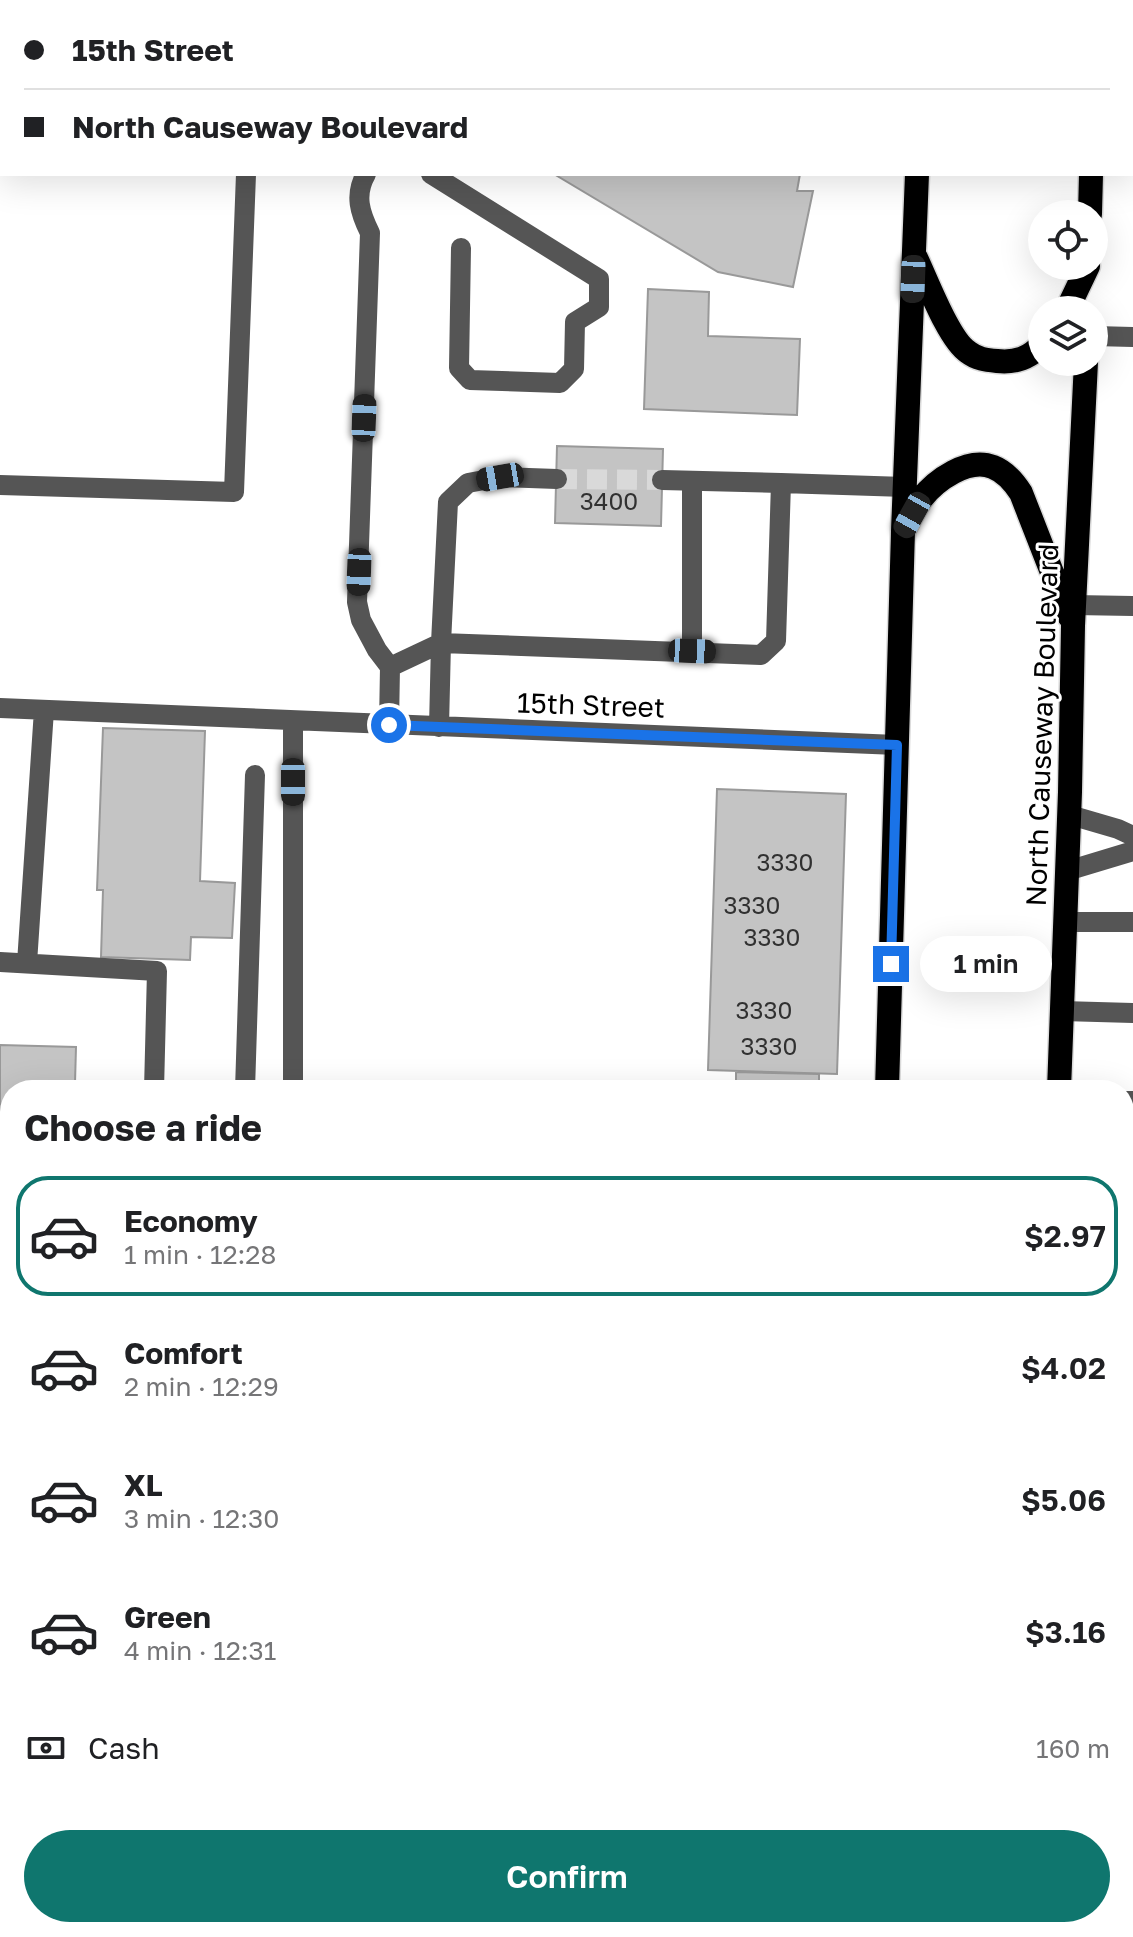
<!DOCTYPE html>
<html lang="en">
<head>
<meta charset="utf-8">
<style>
  body { margin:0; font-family:"Golos Text",sans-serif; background:#f6f6f6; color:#202124; height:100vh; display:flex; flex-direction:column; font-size:30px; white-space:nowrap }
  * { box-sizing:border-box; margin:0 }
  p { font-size:26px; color:#757577 }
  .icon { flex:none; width:44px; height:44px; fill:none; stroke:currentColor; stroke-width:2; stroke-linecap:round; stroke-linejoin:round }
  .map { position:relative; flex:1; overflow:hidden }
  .panel { position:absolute; left:0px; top:1080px; width:1134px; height:858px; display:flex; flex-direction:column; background:#fff; border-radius:32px 32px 0 0; box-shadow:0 8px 32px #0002 }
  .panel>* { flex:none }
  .guide { position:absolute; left:0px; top:0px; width:1134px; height:176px; box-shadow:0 8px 32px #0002; display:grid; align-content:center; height:176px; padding:0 24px; background:#fff }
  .fabs { position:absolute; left:1028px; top:200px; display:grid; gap:16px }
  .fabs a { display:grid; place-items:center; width:80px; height:80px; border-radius:50%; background:#fff; box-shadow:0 8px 32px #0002; font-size:40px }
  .end { position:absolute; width:36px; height:36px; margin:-18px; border:10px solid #1a73e8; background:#fff; box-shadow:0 0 0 4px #fff }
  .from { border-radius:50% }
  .bubble { position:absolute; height:56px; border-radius:28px; background:#fff; box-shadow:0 8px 32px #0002; font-size:26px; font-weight:600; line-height:56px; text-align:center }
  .car { position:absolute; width:24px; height:48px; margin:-24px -12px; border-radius:10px; box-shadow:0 0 6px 2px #0007; background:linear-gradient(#222 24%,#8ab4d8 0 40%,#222 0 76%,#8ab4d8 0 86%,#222 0) }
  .guide b { display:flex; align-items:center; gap:28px; height:76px; font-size:30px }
  .guide b+b { border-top:2px solid #e0e0e0 }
  .guide i { width:20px; height:20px; background:#202124 }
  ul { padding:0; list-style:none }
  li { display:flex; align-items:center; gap:24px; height:120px; margin:0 16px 12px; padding:0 8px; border:4px solid transparent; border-radius:32px }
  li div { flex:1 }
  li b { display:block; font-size:30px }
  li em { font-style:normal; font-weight:600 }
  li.active { border-color:#0f766e }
  li>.icon { width:72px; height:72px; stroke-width:1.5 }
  h2 { padding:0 24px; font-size:36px; line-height:96px }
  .pay { display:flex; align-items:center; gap:20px; height:88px; padding:0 24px; font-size:30px }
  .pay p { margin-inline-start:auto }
  .primary-button { display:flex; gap:16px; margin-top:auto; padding:16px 24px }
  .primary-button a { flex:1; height:92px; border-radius:48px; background:#0f766e; color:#fff; font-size:32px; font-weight:600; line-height:92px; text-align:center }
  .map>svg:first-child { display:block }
</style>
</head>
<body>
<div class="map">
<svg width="1133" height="1937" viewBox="0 0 1133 1937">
  <rect width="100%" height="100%" fill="#fff"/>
  <path fill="#c4c4c4" stroke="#999" stroke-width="2" d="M39 0H211V2H39Z
    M435 0H599L601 2H434Z
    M709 0H814V2H709Z
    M554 174H800L797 191H813L793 287 718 272Z
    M648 289 709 292 708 336 800 339 797 415 644 409Z
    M557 446 663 449 661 526 555 523Z
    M103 728 205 731 200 881 235 883 232 938 191 937 190 960 101 957 103 890H97Z
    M717 789 846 794 837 1074 708 1070Z
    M0 1045 76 1047 75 1083 120 1084V1090H10V1439H0Z
    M736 1072 819 1074V1090H736Z
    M1124 1653H1133V1705L1130 1698 1124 1701Z
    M1124 1811H1133V1847H1124Z
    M1124 1853H1133V1915L1124 1914Z"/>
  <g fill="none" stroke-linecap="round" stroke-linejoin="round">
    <path stroke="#d9d9d9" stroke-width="20" stroke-dasharray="20 10" stroke-linecap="butt" d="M557 479 662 480"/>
    <g stroke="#dbdbdb" stroke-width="27">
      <path id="highway" d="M1085 0V2
        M924 2V0
        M1090 214 1091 174
        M916 258C927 281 949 340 968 352 977 359 986 360 997 361 1016 363 1030 358 1042 344
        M1067 310 1088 266
        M905 527C910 518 915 507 921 499 936 480 968 457 993 467 1006 472 1014 482 1021 493L1069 616
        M887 1090 903 531 917 174
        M1059 1090 1070 792 1073 626 1086 362
        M879 1928V1937
        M1027 1937V1928"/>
    </g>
    <path stroke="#555" stroke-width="20" d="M254 2V0
      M0 74H2
      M366 174C354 195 360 213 370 233L357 602 361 620 377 650 390 667 389 725
      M431 174 599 279V307L575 322 574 369 560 383 470 380 459 368 461 248
      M1094 336 1133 337
      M662 480 781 483
      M692 482V651
      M0 485 234 492 246 174
      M1074 605 1133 606
      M390 667 441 643 448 502 468 483 500 477 557 479
      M0 708 897 745
      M293 721V1090
      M439 727 441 643 761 655 776 641 781 483 905 487
      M1070 815 1118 829 1133 836
      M1067 871 1133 851
      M1065 922H1133
      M0 962 157 971 154 1090
      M27 963 44 710
      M1062 1011 1133 1013
      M245 1090 255 775
      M1124 1101H1133
      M1124 1181 1133 1182
      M0 1477 10 1478
      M0 1570 10 1571
      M1124 1605H1133
      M0 1623H10
      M0 1905 10 1906
      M640 1928 863 1935
      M479 1937V1928"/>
    <use href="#highway" stroke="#000" stroke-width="24"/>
  </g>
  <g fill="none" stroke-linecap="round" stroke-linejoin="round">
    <path stroke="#1a73e8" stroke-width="10" d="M389 725 897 745 891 964"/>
  </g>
  <g text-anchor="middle" stroke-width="6" stroke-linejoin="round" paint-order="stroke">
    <g font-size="24" fill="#313131">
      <text x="609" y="510">3400</text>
      <text x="785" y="871">3330</text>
      <text x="752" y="914">3330</text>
      <text x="772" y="946">3330</text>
      <text x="764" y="1019">3330</text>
      <text x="769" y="1055">3330</text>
    </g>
    <g font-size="28" fill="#000" stroke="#fff">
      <text transform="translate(591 705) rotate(2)" y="10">15th Street</text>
      <text transform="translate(1042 725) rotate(-88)" y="10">North Causeway Boulevard</text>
    </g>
  </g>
</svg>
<div class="fabs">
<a><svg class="icon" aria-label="locate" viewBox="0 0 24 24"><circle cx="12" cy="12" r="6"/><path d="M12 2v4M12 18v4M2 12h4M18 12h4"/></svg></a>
<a><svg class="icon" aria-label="layers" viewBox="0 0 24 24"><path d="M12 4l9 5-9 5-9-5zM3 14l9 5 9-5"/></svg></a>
</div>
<i class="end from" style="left:389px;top:725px"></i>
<i class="end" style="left:891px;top:964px"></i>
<div class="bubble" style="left:920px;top:936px;width:132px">1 min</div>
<i class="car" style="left:913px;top:279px;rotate:182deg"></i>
<i class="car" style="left:364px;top:418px;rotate:2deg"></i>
<i class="car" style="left:500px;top:477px;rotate:260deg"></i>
<i class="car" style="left:912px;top:515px;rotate:209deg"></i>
<i class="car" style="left:359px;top:572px;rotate:182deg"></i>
<i class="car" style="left:692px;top:651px;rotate:92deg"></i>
<i class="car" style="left:293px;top:782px;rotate:180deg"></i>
<div class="guide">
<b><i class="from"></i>15th Street</b>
<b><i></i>North Causeway Boulevard</b>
</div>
<section class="panel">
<h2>Choose a ride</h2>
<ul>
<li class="active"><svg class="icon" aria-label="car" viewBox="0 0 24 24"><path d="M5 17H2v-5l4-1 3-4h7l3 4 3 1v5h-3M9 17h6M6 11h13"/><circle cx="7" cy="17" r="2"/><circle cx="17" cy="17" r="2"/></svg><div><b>Economy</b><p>1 min · 12:28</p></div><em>$2.97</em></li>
<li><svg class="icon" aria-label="car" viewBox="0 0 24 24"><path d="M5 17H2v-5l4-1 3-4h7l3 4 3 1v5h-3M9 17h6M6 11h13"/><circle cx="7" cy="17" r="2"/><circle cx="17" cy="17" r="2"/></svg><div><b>Comfort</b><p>2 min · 12:29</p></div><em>$4.02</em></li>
<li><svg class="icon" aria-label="car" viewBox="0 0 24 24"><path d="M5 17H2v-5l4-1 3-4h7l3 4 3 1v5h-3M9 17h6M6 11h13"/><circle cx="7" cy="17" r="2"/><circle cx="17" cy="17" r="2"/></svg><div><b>XL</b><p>3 min · 12:30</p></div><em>$5.06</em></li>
<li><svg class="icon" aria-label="car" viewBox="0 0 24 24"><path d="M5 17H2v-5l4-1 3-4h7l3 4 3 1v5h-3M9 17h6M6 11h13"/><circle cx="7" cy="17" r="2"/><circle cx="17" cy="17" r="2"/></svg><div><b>Green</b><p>4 min · 12:31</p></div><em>$3.16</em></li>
</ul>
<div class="pay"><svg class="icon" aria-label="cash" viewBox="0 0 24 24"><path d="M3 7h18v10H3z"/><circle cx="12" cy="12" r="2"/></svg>Cash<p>160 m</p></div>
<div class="primary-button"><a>Confirm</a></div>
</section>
</div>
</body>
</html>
